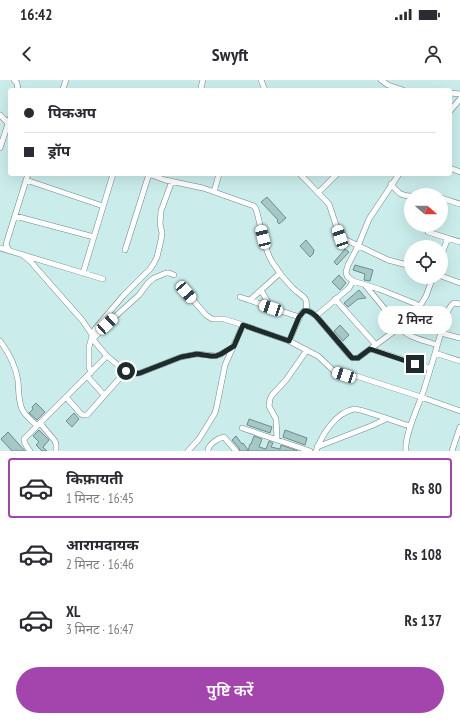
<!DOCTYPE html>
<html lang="hi">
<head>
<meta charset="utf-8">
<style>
  body { margin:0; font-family:"PT Sans Narrow","Noto Sans Devanagari",sans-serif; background:#f7f7f7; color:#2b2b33; height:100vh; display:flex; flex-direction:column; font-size:15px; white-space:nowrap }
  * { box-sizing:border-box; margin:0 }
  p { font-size:13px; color:#7c7c81 }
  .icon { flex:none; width:22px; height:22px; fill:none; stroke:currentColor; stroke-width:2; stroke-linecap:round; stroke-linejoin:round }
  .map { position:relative; height:371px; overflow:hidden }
  .drawer { display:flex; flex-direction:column; background:#fff; flex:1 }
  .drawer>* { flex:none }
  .banner { position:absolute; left:8px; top:8px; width:444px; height:88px; border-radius:4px; box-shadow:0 4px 16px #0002; display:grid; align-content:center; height:88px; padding:0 16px; background:#fff }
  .needle { width:26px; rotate:110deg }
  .controls { position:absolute; left:404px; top:108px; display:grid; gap:8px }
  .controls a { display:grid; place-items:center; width:44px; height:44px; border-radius:50%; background:#fff; box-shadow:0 4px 16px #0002; font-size:20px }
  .end { position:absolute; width:18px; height:18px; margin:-9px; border:5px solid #1e2b2b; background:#fff; box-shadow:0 0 0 2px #fff }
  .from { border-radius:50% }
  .bubble { position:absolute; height:28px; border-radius:14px; background:#fff; box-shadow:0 4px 16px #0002; font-size:13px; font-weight:600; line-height:28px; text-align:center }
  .car { position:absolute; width:12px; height:24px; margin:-12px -6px; border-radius:5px; box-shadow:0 0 3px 1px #0007; background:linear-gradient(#fff 24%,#345 0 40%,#fff 0 76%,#345 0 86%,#fff 0) }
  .banner b { display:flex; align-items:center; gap:14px; height:38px; font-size:15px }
  .banner b+b { border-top:1px solid #e1e1e2 }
  .banner i { width:10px; height:10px; background:#2b2b33 }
  ul { padding:7px 0 0; list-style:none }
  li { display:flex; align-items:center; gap:12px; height:60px; margin:0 8px 6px; padding:0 8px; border:2px solid transparent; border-radius:4px }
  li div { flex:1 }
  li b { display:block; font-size:15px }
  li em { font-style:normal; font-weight:600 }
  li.active { border-color:#a445ae }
  li>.icon { width:36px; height:36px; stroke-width:1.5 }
  .button { display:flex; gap:8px; margin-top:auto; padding:8px 16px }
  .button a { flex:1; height:46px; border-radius:24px; background:#a445ae; color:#fff; font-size:16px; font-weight:600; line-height:46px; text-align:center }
  .status { display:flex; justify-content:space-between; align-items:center; height:28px; padding:0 20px; background:#fff; direction:ltr }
  .status svg { height:11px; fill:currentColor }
  header { display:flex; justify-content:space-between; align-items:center; height:52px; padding:0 16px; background:#fff; font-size:18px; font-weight:600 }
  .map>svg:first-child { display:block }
</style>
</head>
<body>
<div class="status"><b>16:42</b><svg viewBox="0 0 49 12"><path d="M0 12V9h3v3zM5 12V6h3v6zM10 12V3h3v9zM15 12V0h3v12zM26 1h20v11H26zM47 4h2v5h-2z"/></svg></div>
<header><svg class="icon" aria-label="back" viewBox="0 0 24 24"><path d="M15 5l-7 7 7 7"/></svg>Swyft<svg class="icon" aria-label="person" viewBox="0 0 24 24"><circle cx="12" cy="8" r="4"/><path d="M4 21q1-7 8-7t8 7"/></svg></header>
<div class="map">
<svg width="460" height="371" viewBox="0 0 460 371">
  <rect width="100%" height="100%" fill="#caedeb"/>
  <path fill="#a5c7c6" stroke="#6d8d8c" d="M267 117 286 138 279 144 277 141 278 140 261 122Z
    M306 160 314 170 313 174 310 177 300 166Z
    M345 169 349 172 337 185 334 182Z
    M355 185 373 190 370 201 364 200 365 194 353 190Z
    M339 195 346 203 340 210 332 202Z
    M359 210 366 218 358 219 348 227 344 223Z
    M340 245 349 255 343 261 334 251Z
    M36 323 45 332 37 340 29 333 33 329 32 327Z
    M74 333 79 339 72 347 66 341Z
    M249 339 272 347 270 353 247 345Z
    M39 350 49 360 43 367 47 371H42L36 365 39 362 33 356Z
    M285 350 307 358 305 365 283 357Z
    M8 352 17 362 25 371H12L1 359Z
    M236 356 242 364 243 363 248 370 246 371H240L239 368 232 360Z
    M254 356 262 359 259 367 266 369 269 361 273 363 271 367 280 369 281 365 298 371H248L250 364H251Z"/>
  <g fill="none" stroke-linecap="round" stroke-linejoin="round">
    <g stroke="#6a8a88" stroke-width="6">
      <path id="minor" d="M14 0 17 3 18 10
        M261 0 265 10
        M381 0 388 5 403 10
        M62 10 64 6 66 0
        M202 10 201 7 203 0
        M450 13 460 14
        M450 31 460 19
        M0 35 8 43
        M0 68 10 38
        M450 88 460 92
        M149 94 165 100 203 108 254 126 256 129C261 146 263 165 271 180 274 185 278 190 281 195 286 200 291 207 296 211 305 218 308 218 306 231
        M300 94 329 124 340 157 388 180 411 186
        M26 100 103 126
        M391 104C398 112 400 116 411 116
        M214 112 219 94
        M318 113 337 94
        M441 118 460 124
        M15 136 94 157
        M428 152 460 162
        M0 168 103 199
        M9 170 6 165 7 161 28 94
        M125 170 149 94
        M23 175 31 182 82 240 91 253 95 262 107 276
        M441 176 448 158
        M83 193 113 94
        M441 196 460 203
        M353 201 379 209 416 224C421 226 422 230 426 233 431 237 439 239 445 241
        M365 205 398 245C406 258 424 260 437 265
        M261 210 271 228
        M186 212 206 235 212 239H224L243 245
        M240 217 299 237
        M335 219 376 265
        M250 220 280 193
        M420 226 426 216 433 197
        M316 236 349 208 353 201 347 196 346 192 348 185 358 166 369 139 399 94
        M441 253 460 258
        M94 258 107 244 139 215 148 203 154 198 166 193H169L174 195
        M0 261C9 273 16 287 18 301 19 311 18 320 22 329 25 336 33 341 37 346
        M289 261 318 276 335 292 344 295
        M370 269 430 288
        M435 273 460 281
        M91 293 89 287V267L92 256 95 249 123 216 150 189 154 183 157 177 161 160 162 153 160 144 161 131 172 101
        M87 296 104 315
        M356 296 421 317 460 331
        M66 317 81 334 83 335H87L126 291
        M40 343 55 361 56 364V371
        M242 348 310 371
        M277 359 276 339 269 326 270 319 272 315 286 300 307 270
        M317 367 371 346 386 339
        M30 371C27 367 24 364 24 359L107 276C117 284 126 295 140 293L181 277 197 274 216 276 221 274 233 267
        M188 371 199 359 215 333 217 325 225 285 243 245 289 261 301 234 304 231H309L316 236 350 276C353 279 355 278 358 278L400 247
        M208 371V370C209 364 218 358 224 357L236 371
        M316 371C322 355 335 333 354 329 359 328 402 344 410 346
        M406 371C404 358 416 331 421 318 428 298 434 277 440 256 443 248 446 228 454 223L460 224
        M452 371 460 347"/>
    </g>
    <use href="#minor" stroke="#fff" stroke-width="5"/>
  </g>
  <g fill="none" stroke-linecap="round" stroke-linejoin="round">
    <path stroke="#1e2b2b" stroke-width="5" d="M126 291 134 294 140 293 181 277 197 274 211 276H216L221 274 234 266 243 245 289 261 299 237 304 231C309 230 312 233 316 236L352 278H358L370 269 415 284"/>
  </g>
</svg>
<div class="controls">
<a><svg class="needle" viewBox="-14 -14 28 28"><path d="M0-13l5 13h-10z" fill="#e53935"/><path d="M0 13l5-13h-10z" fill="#7c7c81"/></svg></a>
<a><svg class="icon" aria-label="locate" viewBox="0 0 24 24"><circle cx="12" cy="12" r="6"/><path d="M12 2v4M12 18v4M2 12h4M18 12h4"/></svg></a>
</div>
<i class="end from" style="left:126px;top:291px"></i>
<i class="end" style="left:415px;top:284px"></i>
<div class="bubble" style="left:378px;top:226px;width:74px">2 मिनट</div>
<i class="car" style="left:263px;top:157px;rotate:346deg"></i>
<i class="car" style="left:340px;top:157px;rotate:342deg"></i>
<i class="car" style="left:186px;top:212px;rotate:139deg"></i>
<i class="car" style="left:271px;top:228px;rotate:289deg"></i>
<i class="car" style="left:107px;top:244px;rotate:47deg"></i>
<i class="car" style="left:344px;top:295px;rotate:288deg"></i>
<div class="banner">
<b><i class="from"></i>पिकअप</b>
<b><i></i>ड्रॉप</b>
</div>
</div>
<section class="drawer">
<ul>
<li class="active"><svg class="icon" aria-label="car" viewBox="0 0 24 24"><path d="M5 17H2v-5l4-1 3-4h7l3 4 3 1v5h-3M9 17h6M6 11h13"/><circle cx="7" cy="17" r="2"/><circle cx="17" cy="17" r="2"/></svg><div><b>किफ़ायती</b><p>1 मिनट · 16:45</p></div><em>Rs 80</em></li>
<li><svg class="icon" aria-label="car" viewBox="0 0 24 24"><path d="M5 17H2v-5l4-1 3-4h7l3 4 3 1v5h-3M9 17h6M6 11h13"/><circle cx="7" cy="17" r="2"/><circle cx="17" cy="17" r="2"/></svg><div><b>आरामदायक</b><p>2 मिनट · 16:46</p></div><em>Rs 108</em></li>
<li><svg class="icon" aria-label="car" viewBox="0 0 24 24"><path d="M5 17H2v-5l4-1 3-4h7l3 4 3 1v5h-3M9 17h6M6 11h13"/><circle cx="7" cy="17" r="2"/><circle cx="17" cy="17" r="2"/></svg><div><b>XL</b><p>3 मिनट · 16:47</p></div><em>Rs 137</em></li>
</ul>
<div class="button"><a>पुष्टि करें</a></div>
</section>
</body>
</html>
